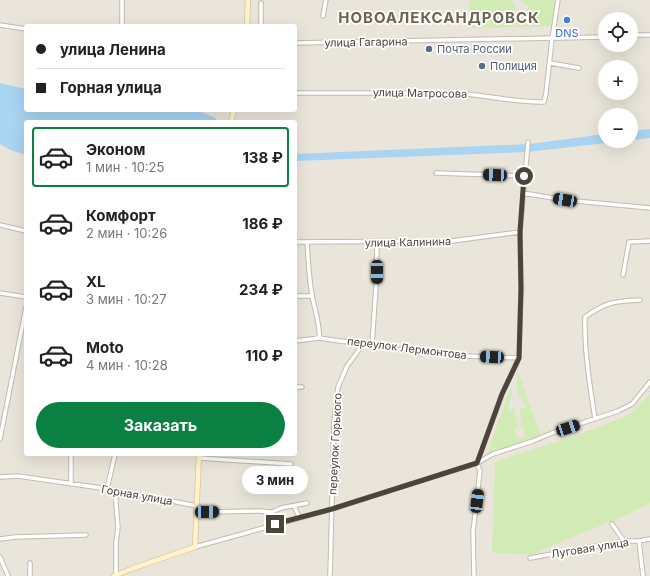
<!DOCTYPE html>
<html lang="ru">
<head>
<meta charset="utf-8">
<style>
  body { margin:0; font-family:Inter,sans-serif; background:#f6f6f6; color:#222; height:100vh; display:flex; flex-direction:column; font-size:15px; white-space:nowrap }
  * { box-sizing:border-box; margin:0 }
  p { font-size:13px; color:#767676 }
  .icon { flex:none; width:22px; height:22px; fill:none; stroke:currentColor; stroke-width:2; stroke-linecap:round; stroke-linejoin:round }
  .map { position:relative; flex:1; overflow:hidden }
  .sheet { position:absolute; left:24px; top:120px; width:273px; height:336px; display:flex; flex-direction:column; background:#fff; border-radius:4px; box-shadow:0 4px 16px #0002 }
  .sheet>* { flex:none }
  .guide { position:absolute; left:24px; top:24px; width:273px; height:88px; border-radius:4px; box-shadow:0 4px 16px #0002; display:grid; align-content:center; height:88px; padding:0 12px; background:#fff }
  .fabs { position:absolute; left:598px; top:12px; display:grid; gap:8px }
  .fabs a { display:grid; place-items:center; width:40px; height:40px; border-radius:50%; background:#fff; box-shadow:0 4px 16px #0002; font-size:20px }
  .end { position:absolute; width:18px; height:18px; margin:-9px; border:5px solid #4b4439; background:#fff; box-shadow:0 0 0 2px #fff }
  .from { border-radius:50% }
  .bubble { position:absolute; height:28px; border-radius:14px; background:#fff; box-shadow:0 4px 16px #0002; font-size:13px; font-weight:700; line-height:28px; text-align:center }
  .car { position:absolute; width:12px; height:24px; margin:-12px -6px; border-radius:5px; box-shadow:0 0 3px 1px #0007; background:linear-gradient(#222 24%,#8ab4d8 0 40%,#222 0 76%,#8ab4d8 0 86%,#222 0) }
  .guide b { display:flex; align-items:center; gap:14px; height:38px; font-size:15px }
  .guide b+b { border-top:1px solid #e0e0e0 }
  .guide i { width:10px; height:10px; background:#222 }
  ul { padding:7px 0 0; list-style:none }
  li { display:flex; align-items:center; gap:12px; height:60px; margin:0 8px 6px; padding:0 4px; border:2px solid transparent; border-radius:4px }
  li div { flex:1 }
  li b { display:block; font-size:15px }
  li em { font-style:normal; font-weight:700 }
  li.current { border-color:#0b8043 }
  li>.icon { width:36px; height:36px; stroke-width:1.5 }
  .action { display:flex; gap:8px; margin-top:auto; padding:8px 12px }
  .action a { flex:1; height:46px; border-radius:24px; background:#0b8043; color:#fff; font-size:16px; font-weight:700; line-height:46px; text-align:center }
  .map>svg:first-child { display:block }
</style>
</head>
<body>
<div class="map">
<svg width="650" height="576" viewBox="0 0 650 576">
  <rect width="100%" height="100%" fill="#f6f3ec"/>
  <path fill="#eae5da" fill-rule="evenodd" d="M0 0H650V576H0ZM605 19H631V45H605ZM26 26H295V110H26ZM605 67H631V93H605ZM605 115H631V141H605ZM26 122H295V454H26Z"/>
  <path fill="#d2eab5" d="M469 0H507L514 2 515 9 513 11 514 27 470 28Z
    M520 0H557L552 26 517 27V19L524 15 529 7Z
    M518 372 541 436 489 454V449L511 386 512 397 510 399 508 410 515 409V417H516L518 428 515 429 517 438 525 437 524 428H521L520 408H526L522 398 519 396 516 374Z
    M650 394V503L620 518 570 538 531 555 492 552 495 462 583 433 629 415Z"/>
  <path fill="#a9d4f2" d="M0 83 26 89V110H138L172 112 198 111 214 117 219 122H26V155L10 150 0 144Z
    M650 129V138L631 140V131Z
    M605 134V141H624L527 152 295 161V154L530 144Z"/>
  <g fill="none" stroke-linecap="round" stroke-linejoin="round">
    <g stroke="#c2bbae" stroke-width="5.5">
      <path id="minor" d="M122 0V26
        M261 3V26
        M323 16 326 0
        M0 25 26 29
        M631 35H650
        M295 43 605 37
        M550 63 579 68
        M295 93H457C486 95 515 103 544 102L546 93 552 39 558 0
        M436 173 524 176
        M523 193 565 200 650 208
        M0 225 26 231
        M295 242 452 241 520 232
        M307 242C308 260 309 278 312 295 314 307 321 328 319 338
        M623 275 629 242 650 241
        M0 293 26 297
        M295 296H312
        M295 341 319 338 410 351 465 356 519 358
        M372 345 376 286 377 242
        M295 387H302
        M595 419C590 386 584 351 585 317 606 302 615 301 640 300
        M0 439 26 307
        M199 458 291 464
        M0 477 18 476 115 490 197 506 207 512 260 511 272 512 281 508 307 503
        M71 484V454
        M107 489 115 454
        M115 490 118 528 116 542V575
        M294 506 299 517
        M272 512 275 524
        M612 524 624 541
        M0 539 15 537 86 535
        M639 541 643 576
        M195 547 332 509 477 463 493 454 533 441 552 433 618 411 632 404 650 382
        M0 557 8 576
        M530 558 624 541H639L650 539
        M30 576V563
        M330 576 334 422 338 387 347 366 364 343
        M474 576 473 532 480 471 477 463 502 394 519 358 521 289 520 232 528 142"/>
    </g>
    <g stroke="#d6c79b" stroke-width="6">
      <path id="secondary" d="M247 26 248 0
        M231 122 234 110
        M114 576 131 569 195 547 199 454"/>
    </g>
    <use href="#minor" stroke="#fff" stroke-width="3.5"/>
    <use href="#secondary" stroke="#fff3cd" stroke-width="4.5"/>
  </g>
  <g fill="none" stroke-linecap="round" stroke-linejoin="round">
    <path stroke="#4b4439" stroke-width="5" d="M275 524 332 509 477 463 502 394 519 358 521 289 520 232 524 176"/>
  </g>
  <circle fill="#3f7fe0" stroke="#fff" stroke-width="1.5" cx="567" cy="20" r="4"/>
  <g fill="#5c6f8a" stroke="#fff" stroke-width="1.5">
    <circle cx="429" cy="49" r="4"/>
    <circle cx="482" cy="66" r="4"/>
  </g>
  <g text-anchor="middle" stroke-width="3.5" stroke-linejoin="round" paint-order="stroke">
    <g font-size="11" fill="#366cbe" stroke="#fff">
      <text x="567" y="37">DNS</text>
    </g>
    <g font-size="11" fill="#4b4439" stroke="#fff">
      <text transform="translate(366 42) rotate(-1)" y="4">улица Гагарина</text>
      <text transform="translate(420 93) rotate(1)" y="4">улица Матросова</text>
      <text transform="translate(408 242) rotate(-1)" y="4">улица Калинина</text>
      <text transform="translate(407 348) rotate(7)" y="4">переулок Лермонтова</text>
      <text transform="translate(335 444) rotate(-87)" y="4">переулок Горького</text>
      <text transform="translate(137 495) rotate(10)" y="4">Горная улица</text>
      <text transform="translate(590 548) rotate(-9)" y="4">Луговая улица</text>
    </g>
    <g font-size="11" fill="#4e5e75" stroke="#fff" text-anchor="start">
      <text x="437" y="53">Почта России</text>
      <text x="490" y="70">Полиция</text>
    </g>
    <g font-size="15" font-weight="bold" letter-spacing="1" fill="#6e6250" stroke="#fff">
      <text x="439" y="23">НОВОАЛЕКСАНДРОВСК</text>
    </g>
  </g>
</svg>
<div class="fabs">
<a><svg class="icon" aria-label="locate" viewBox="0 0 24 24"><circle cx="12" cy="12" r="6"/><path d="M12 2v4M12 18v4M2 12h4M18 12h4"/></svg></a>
<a>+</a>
<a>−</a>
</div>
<i class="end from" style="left:524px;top:176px"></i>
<i class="end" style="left:275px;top:524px"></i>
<div class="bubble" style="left:242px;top:466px;width:66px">3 мин</div>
<i class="car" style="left:495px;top:175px;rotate:272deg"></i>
<i class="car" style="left:565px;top:200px;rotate:279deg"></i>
<i class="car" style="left:377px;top:272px;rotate:180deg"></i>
<i class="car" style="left:492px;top:357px;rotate:273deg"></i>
<i class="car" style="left:568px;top:428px;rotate:72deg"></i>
<i class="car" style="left:477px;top:501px;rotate:7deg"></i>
<i class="car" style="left:207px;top:512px;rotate:89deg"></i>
<div class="guide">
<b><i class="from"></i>улица Ленина</b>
<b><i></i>Горная улица</b>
</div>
<section class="sheet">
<ul>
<li class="current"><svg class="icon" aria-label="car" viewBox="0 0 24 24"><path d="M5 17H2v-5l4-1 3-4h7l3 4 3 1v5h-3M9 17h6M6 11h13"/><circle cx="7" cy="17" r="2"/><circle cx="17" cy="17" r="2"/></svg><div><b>Эконом</b><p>1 мин · 10:25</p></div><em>138 ₽</em></li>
<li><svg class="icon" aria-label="car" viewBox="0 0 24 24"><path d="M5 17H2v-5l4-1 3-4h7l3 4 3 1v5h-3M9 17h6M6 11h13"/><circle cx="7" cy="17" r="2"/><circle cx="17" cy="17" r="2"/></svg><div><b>Комфорт</b><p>2 мин · 10:26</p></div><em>186 ₽</em></li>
<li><svg class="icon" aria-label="car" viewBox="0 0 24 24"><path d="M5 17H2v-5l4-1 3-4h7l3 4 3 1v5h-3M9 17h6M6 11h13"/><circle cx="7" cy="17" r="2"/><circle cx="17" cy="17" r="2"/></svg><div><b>XL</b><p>3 мин · 10:27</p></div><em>234 ₽</em></li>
<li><svg class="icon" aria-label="car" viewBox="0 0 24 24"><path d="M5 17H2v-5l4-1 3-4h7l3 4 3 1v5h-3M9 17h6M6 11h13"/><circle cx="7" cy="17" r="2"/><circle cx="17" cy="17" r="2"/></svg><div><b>Moto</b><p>4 мин · 10:28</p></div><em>110 ₽</em></li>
</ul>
<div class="action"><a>Заказать</a></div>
</section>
</div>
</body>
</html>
